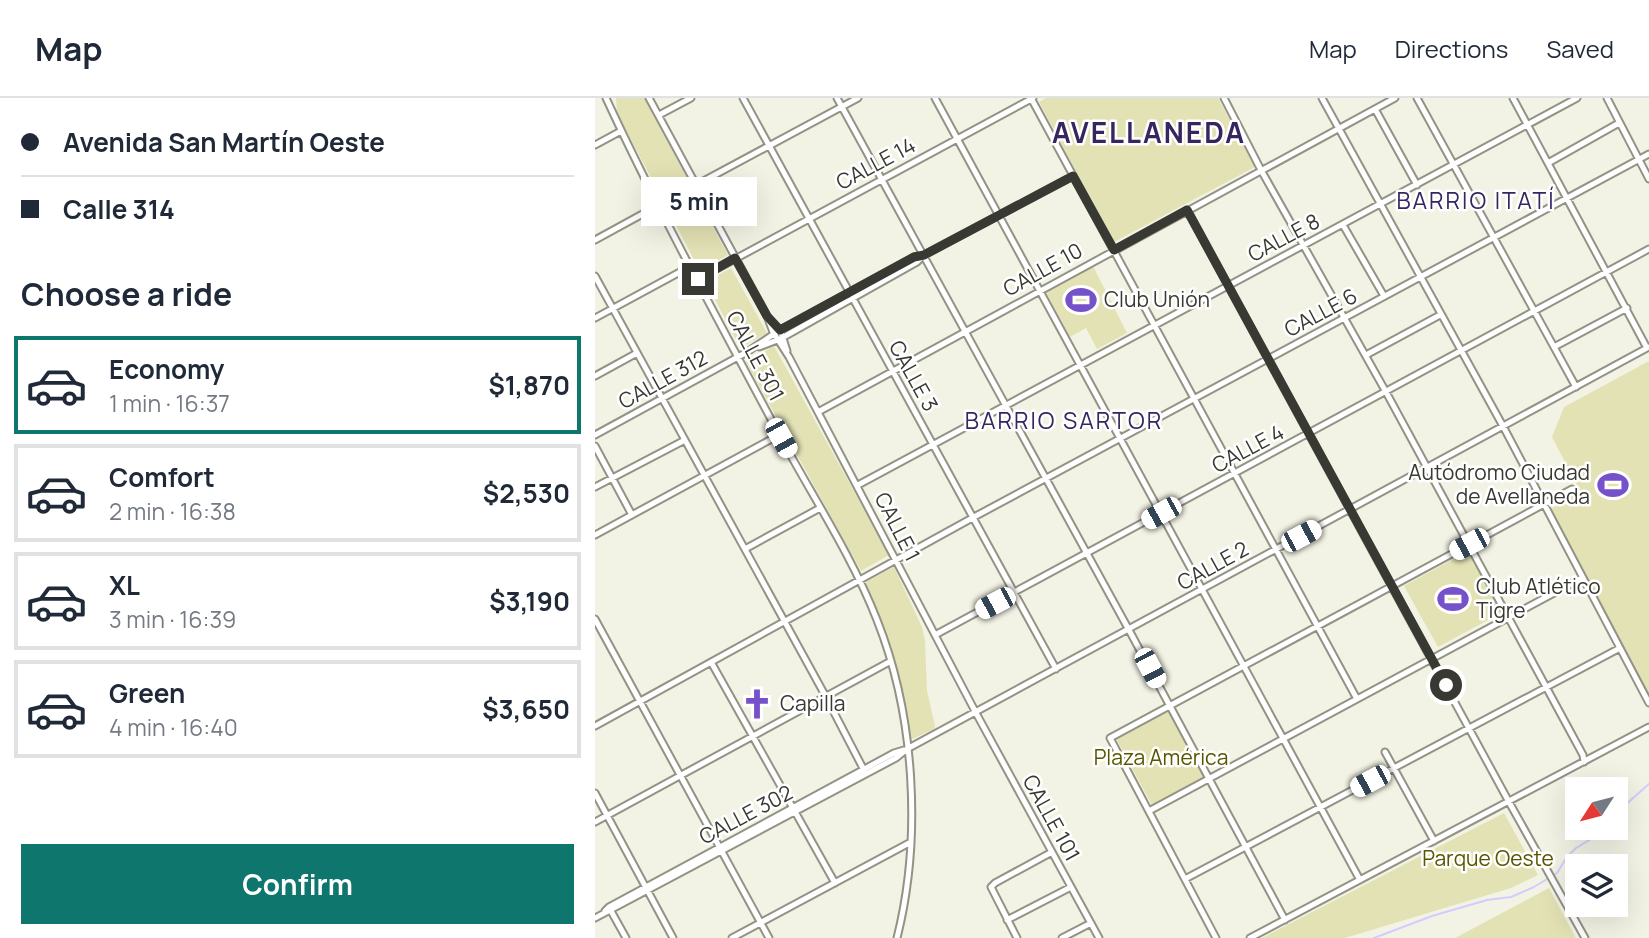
<!DOCTYPE html>
<html lang="en">
<head>
<meta charset="utf-8">
<style>
  body { margin:0; font-family:Manrope,sans-serif; background:#f2f2f3; color:#1f2937; height:100vh; display:flex; flex-direction:column; font-size:26px; white-space:nowrap }
  * { box-sizing:border-box; margin:0 }
  p { font-size:23px; color:#747a83 }
  .icon { flex:none; width:38px; height:38px; fill:none; stroke:currentColor; stroke-width:2; stroke-linecap:round; stroke-linejoin:round }
  .map { position:relative; flex:1; overflow:hidden }
  .side { display:flex; flex-direction:column; background:#fff; width:595px }
  .side>* { flex:none }
  .guide { display:grid; align-content:center; height:154px; padding:0 21px; background:#fff }
  .needle { width:46px; rotate:234deg }
  .tools { position:absolute; left:970px; top:679px; display:grid; gap:14px }
  .tools a { display:grid; place-items:center; width:63px; height:63px; border-radius:0px; background:#fff; box-shadow:0 7px 28px #0002; font-size:35px }
  .end { position:absolute; width:32px; height:32px; margin:-16px; border:9px solid #393933; background:#fff; box-shadow:0 0 0 4px #fff }
  .from { border-radius:50% }
  .bubble { position:absolute; height:49px; border-radius:0px; background:#fff; box-shadow:0 7px 28px #0002; font-size:23px; font-weight:700; line-height:49px; text-align:center }
  .car { position:absolute; width:21px; height:42px; margin:-21px -10px; border-radius:9px; box-shadow:0 0 5px 2px #0007; background:linear-gradient(#fff 24%,#345 0 40%,#fff 0 76%,#345 0 86%,#fff 0) }
  .guide b { display:flex; align-items:center; gap:24px; height:66px; font-size:26px }
  .guide b+b { border-top:2px solid #e0e1e3 }
  .guide i { width:18px; height:18px; background:#1f2937 }
  ul { padding:0; list-style:none }
  li { display:flex; align-items:center; gap:21px; height:98px; margin:0 14px 10px; padding:0 7px; border:4px solid #e0e1e3; border-radius:0px }
  li div { flex:1 }
  li b { display:block; font-size:26px }
  li em { font-style:normal; font-weight:700 }
  li.current { border-color:#0f766e }
  li>.icon { width:63px; height:63px; stroke-width:1.5 }
  h2 { padding:0 21px; font-size:32px; line-height:84px }
  .button { display:flex; gap:14px; margin-top:auto; padding:14px 21px }
  .button a { flex:1; height:80px; border-radius:0px; background:#0f766e; color:#fff; font-size:28px; font-weight:700; line-height:80px; text-align:center }
  header { display:flex; align-items:center; gap:42px; box-sizing:border-box; height:98px; padding:0 35px; background:#fff; border-bottom:2px solid #e0e1e3 }
  header strong { font-size:33px }
  nav { display:flex; gap:38px; margin-inline-start:auto; font-size:24px }
  main { display:flex; flex:1; min-height:0 }
  .map>svg:first-child { display:block }
</style>
</head>
<body>
<header>
<strong>Map</strong>
<nav><a>Map</a><a>Directions</a><a>Saved</a></nav>
</header>
<main>
<section class="side">
<div class="guide">
<b><i class="from"></i>Avenida San Martín Oeste</b>
<b><i></i>Calle 314</b>
</div>
<h2>Choose a ride</h2>
<ul>
<li class="current"><svg class="icon" aria-label="car" viewBox="0 0 24 24"><path d="M5 17H2v-5l4-1 3-4h7l3 4 3 1v5h-3M9 17h6M6 11h13"/><circle cx="7" cy="17" r="2"/><circle cx="17" cy="17" r="2"/></svg><div><b>Economy</b><p>1 min · 16:37</p></div><em>$1,870</em></li>
<li><svg class="icon" aria-label="car" viewBox="0 0 24 24"><path d="M5 17H2v-5l4-1 3-4h7l3 4 3 1v5h-3M9 17h6M6 11h13"/><circle cx="7" cy="17" r="2"/><circle cx="17" cy="17" r="2"/></svg><div><b>Comfort</b><p>2 min · 16:38</p></div><em>$2,530</em></li>
<li><svg class="icon" aria-label="car" viewBox="0 0 24 24"><path d="M5 17H2v-5l4-1 3-4h7l3 4 3 1v5h-3M9 17h6M6 11h13"/><circle cx="7" cy="17" r="2"/><circle cx="17" cy="17" r="2"/></svg><div><b>XL</b><p>3 min · 16:39</p></div><em>$3,190</em></li>
<li><svg class="icon" aria-label="car" viewBox="0 0 24 24"><path d="M5 17H2v-5l4-1 3-4h7l3 4 3 1v5h-3M9 17h6M6 11h13"/><circle cx="7" cy="17" r="2"/><circle cx="17" cy="17" r="2"/></svg><div><b>Green</b><p>4 min · 16:40</p></div><em>$3,650</em></li>
</ul>
<div class="button"><a>Confirm</a></div>
</section>
<div class="map">
<svg width="1054" height="840" viewBox="0 0 1054 840">
  <rect width="100%" height="100%" fill="#f3f3e5"/>
  <path fill="#e3e2b5" d="M21 0H49L133 157 105 173 22 15Z
    M451 0H623L660 69 519 144 444 4Z
    M498 168 532 235 502 251 491 230 475 239 451 194Z
    M136 170 172 235 145 250 111 184Z
    M179 248 294 457 266 473 151 264Z
    M1054 263V599L954 412 985 393 957 339 969 309Z
    M873 453 906 515 843 549 809 488Z
    M299 469 327 529 330 542 332 593 340 628 339 631 315 642 271 484Z
    M575 612 611 678 557 707 521 641Z
    M909 715 943 777 916 790 750 840H667Z
    M954 790 981 840H860Z"/>
  <g fill="none" stroke-linecap="round" stroke-linejoin="round">
    <path stroke="#d4cbff" stroke-width="2" d="M1020 716 1054 686
      M779 840 837 818 892 802 916 799 939 789 962 775 972 759 981 750 1001 738 1007 730"/>
    <g stroke="#929285" stroke-width="9">
      <path id="minor" d="M11 0C62 110 121 218 178 325 212 390 255 453 282 522 320 618 327 740 302 840
        M54 0 172 218 178 234 194 259 381 615 504 840
        M148 0 461 571
        M242 0 534 532 690 822
        M340 0 765 782
        M436 0 762 601
        M629 0 666 72 791 294 988 657 989 664
        M727 0 909 330 1054 605
        M822 0 981 289
        M918 0 1052 250
        M1012 0 1054 81
        M780 11 822 87
        M64 17 96 0
        M0 47 26 33
        M953 65 1024 25
        M101 87 263 0
        M592 112 914 704 990 840
        M748 127 789 198
        M0 142 64 107
        M0 178 231 599 271 676
        M103 181 438 0
        M0 220 96 168
        M175 222 186 234 192 253
        M164 249 185 241 322 164 329 157
        M959 249 1032 210
        M771 257 845 217
        M0 278 42 255
        M223 314 800 0
        M0 337 152 254 182 234 319 159 329 157 478 78
        M0 348 37 417
        M263 387 982 0
        M0 389 90 342
        M0 437 184 337
        M150 451 225 410
        M0 521 174 840
        M340 537 1054 151
        M116 564 240 785
        M0 628 379 419 1054 56
        M790 654 839 743
        M0 695 78 840
        M554 713 987 480
        M0 724 296 563
        M590 781 1025 550
        M10 813 14 809 299 655 309 652
        M16 813 31 840
        M0 820 301 660 312 651 1054 249
        M412 822 476 789
        M137 840 316 744
        M422 840 396 789 400 785 457 754
        M467 840 496 825
        M621 840 515 640 977 391
        M655 840 1054 629"/>
    </g>
    <use href="#minor" stroke="#fff" stroke-width="5"/>
  </g>
  <g fill="none" stroke-linecap="round" stroke-linejoin="round">
    <path stroke="#393933" stroke-width="9" d="M103 181 140 160 172 218 185 232 319 159 329 157 478 78 519 152 592 112 851 587"/>
  </g>
  <defs>
    <g id="stadium-bare" transform="scale(2.415)"><path d="M0-5a6.5 5 0 1 0 0 10a6.5 5 0 1 0 0-10ZM-3.5-1.8h7v3.6h-7Z" fill="#7551ca" stroke="#fff" stroke-width="2.5" paint-order="stroke"/></g>
    <g id="church-bare" transform="scale(2.415)"><path d="M-1.2-6h2.4v3.5h3.3v2.4h-3.3V6h-2.4V-.1h-3.3v-2.4h3.3Z" fill="#7551ca" stroke="#fff" stroke-width="2.5" paint-order="stroke"/></g>
  </defs>
  <g fill-rule="evenodd">
    <use href="#stadium-bare" x="486" y="202"/>
    <use href="#stadium-bare" x="1018" y="387"/>
    <use href="#stadium-bare" x="858" y="501"/>
    <use href="#church-bare" x="162" y="606"/>
  </g>
  <g text-anchor="middle" stroke-width="5" stroke-linejoin="round" paint-order="stroke">
    <g font-size="21" fill="#393933" stroke="#fff">
      <text transform="translate(281 66) rotate(-28)" y="7">CALLE 14</text>
      <text transform="translate(689 140) rotate(-28)" y="7">CALLE 8</text>
      <text transform="translate(448 172) rotate(-29)" y="7">CALLE 10</text>
      <text transform="translate(726 215) rotate(-28)" y="7">CALLE 6</text>
      <text transform="translate(160 258) rotate(62)" y="7">CALLE 301</text>
      <text transform="translate(318 278) rotate(61)" y="7">CALLE 3</text>
      <text transform="translate(68 282) rotate(-29)" y="7">CALLE 312</text>
      <text transform="translate(653 351) rotate(-28)" y="7">CALLE 4</text>
      <text transform="translate(302 429) rotate(63)" y="7">CALLE 1</text>
      <text transform="translate(618 468) rotate(-29)" y="7">CALLE 2</text>
      <text transform="translate(151 717) rotate(-28)" y="7">CALLE 302</text>
      <text transform="translate(456 720) rotate(61)" y="7">CALLE 101</text>
    </g>
    <g font-size="21" fill="#393933" stroke="#fff" text-anchor="start">
      <text x="509" y="209">Club Unión</text>
      <text x="995" y="382" text-anchor="end">Autódromo Ciudad<tspan x="995" dy="24">de Avellaneda</tspan></text>
      <text x="881" y="496">Club Atlético<tspan x="881" dy="24">Tigre</tspan></text>
      <text x="185" y="613">Capilla</text>
    </g>
    <g font-size="21" fill="#5a5600" stroke="#fff">
      <text x="566" y="667">Plaza América</text>
      <text x="893" y="768">Parque Oeste</text>
    </g>
    <g font-size="23" letter-spacing="2" fill="#362660" stroke="#fff">
      <text x="881" y="111">BARRIO ITATÍ</text>
      <text x="469" y="331">BARRIO SARTOR</text>
    </g>
    <g font-size="28" font-weight="bold" letter-spacing="2" fill="#362660" stroke="#fff">
      <text x="554" y="45">AVELLANEDA</text>
    </g>
  </g>
</svg>
<div class="tools">
<a><svg class="needle" viewBox="-14 -14 28 28"><path d="M0-13l5 13h-10z" fill="#e53935"/><path d="M0 13l5-13h-10z" fill="#747a83"/></svg></a>
<a><svg class="icon" aria-label="layers" viewBox="0 0 24 24"><path d="M12 4l9 5-9 5-9-5zM3 14l9 5 9-5"/></svg></a>
</div>
<i class="end from" style="left:851px;top:587px"></i>
<i class="end" style="left:103px;top:181px"></i>
<div class="bubble" style="left:46px;top:79px;width:116px">5 min</div>
<i class="car" style="left:186px;top:340px;rotate:151deg"></i>
<i class="car" style="left:566px;top:415px;rotate:241deg"></i>
<i class="car" style="left:706px;top:438px;rotate:62deg"></i>
<i class="car" style="left:874px;top:446px;rotate:242deg"></i>
<i class="car" style="left:400px;top:505px;rotate:242deg"></i>
<i class="car" style="left:555px;top:570px;rotate:152deg"></i>
<i class="car" style="left:775px;top:683px;rotate:242deg"></i>
</div>
</main>
</body>
</html>
